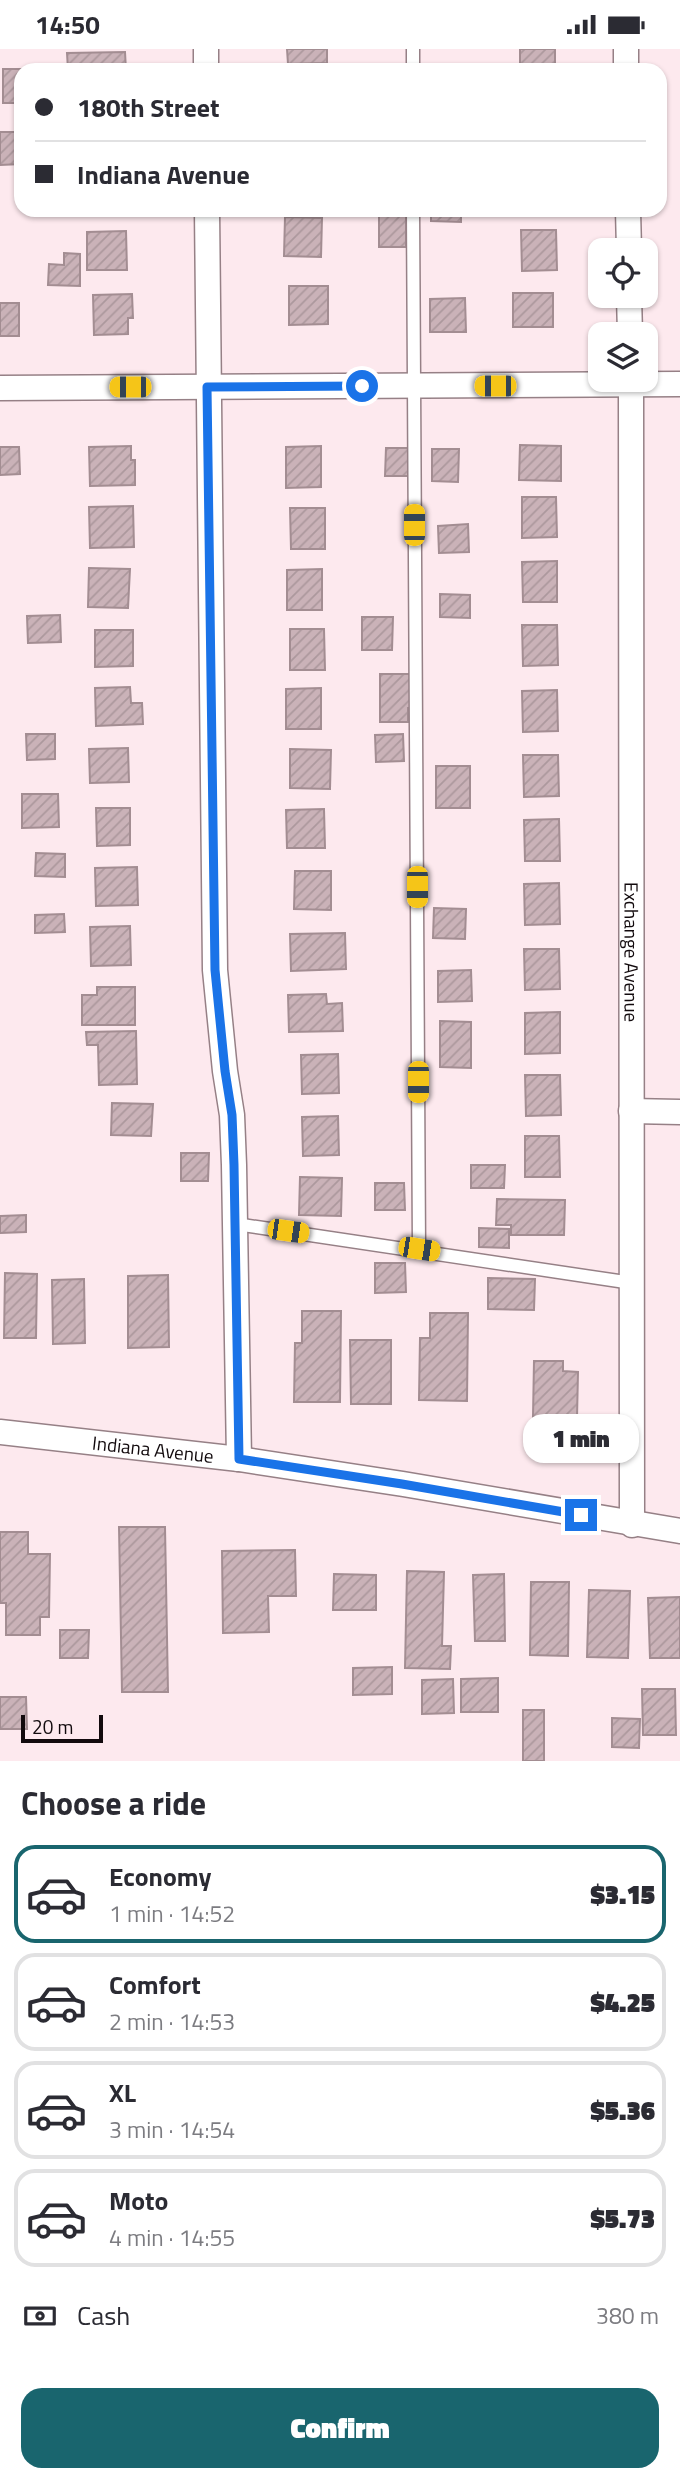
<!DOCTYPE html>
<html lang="en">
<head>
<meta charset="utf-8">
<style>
  body { margin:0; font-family:"Titillium Web",sans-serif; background:#f2f2f3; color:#2b2b33; height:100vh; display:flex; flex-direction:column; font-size:26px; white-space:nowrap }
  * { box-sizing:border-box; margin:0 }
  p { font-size:23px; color:#7c7c81 }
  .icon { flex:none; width:38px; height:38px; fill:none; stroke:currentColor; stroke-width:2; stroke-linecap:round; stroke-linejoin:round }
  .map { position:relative; height:1712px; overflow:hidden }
  .panel { display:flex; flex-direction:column; background:#fff; flex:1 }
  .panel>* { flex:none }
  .guide { position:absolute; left:14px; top:14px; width:653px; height:154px; border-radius:21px; box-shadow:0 2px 5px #0004; display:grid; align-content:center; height:154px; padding:0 21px; background:#fff }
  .tools { position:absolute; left:588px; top:189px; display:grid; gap:14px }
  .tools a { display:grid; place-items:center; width:70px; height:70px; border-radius:14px; background:#fff; box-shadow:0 2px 5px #0004; font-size:35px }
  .scale { position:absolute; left:21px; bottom:18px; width:82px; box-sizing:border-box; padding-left:7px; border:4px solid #120a0d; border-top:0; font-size:19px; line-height:24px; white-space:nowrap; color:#120a0d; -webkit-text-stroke:5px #fde9ee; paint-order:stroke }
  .end { position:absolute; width:32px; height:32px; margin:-16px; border:9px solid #1a73e8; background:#fff; box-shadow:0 0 0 4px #fff }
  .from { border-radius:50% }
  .bubble { position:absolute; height:49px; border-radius:21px; background:#fff; box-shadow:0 2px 5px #0004; font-size:23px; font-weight:800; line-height:49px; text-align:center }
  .car { position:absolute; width:21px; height:42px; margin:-21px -10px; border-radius:9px; box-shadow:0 0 5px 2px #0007; background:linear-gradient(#f5c518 24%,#345 0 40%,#f5c518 0 76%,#345 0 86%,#f5c518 0) }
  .guide b { display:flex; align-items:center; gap:24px; height:66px; font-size:26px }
  .guide b+b { border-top:2px solid #e1e1e2 }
  .guide i { width:18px; height:18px; background:#2b2b33 }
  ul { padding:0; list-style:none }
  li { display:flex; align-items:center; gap:21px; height:98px; margin:0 14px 10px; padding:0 7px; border:4px solid #e1e1e2; border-radius:21px }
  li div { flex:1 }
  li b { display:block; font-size:26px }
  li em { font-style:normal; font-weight:800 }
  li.current { border-color:#19656e }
  li>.icon { width:63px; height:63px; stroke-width:1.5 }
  h2 { padding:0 21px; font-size:32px; line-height:84px }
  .pay { display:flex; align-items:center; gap:18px; height:77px; padding:0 21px; font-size:26px }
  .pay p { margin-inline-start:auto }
  .action { display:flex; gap:14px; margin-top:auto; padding:14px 21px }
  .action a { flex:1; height:80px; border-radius:21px; background:#19656e; color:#fff; font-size:28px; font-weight:800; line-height:80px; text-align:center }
  .status { display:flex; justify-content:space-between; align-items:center; height:49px; padding:0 35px; background:#fff; direction:ltr }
  .status svg { height:19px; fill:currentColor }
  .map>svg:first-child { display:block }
</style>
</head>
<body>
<div class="status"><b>14:50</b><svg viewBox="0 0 49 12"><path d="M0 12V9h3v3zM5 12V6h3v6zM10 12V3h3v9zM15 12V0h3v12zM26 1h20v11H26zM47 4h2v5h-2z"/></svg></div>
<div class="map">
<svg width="680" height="1712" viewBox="0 0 680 1712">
  <defs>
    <pattern id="building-hatch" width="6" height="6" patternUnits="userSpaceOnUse" patternTransform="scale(1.75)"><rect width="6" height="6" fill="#cab2b8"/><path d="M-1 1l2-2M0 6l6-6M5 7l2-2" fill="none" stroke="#ac989d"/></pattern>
  </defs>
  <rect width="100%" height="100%" fill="#fde9ee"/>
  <path fill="url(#building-hatch)" stroke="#a38d92" stroke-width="2" d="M287 0H327V14L288 15Z
    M520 0H555V21H520Z
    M125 3 126 21H68L67 4Z
    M3 20H37L21 21V54H3Z
    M0 83H21V115L0 116Z
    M431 161H461V173L431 172Z
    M406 165V198H379V166Z
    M285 168 322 169 321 208 284 207Z
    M521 181H556L557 221 522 222Z
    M126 182 127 221H87V183Z
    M64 204 80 205V237L48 236 49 215 64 216Z
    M289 237H328V275L289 276Z
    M513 244H553V278H513Z
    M132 245 133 269H128V285L94 286 93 246Z
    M465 249 466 283H430V250Z
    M0 254H19V287H0Z
    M520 396 561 397V432L519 431Z
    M131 397V411H135V436L90 437 89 398Z
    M321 397V438L286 439V398Z
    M0 398H19L20 425 0 426Z
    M386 399H408V427H385Z
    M432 400H459L458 433 432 432Z
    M522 448H556L557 488 522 489Z
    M133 457 134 498 90 499 89 458Z
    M290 459H325V500H291Z
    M468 475 469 503 439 504 438 477Z
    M557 512V553H523L522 513Z
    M89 519 130 520 128 559 88 558Z
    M322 520V561H287V521Z
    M440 545 470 546V569L440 568Z
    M60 566 61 593 28 594 27 567Z
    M362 568H393L392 601H362Z
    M522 576H557L558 616 523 617Z
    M290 580H324L325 621H290Z
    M95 581H133V617L95 618Z
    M380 625H411V659H408V673H380Z
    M130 638 131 654H142L143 675 96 677 95 639Z
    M321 639V680H286V640Z
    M557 641 558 682 523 683 522 642Z
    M26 685H55V710L27 711Z
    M403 685 404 712 376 713 375 686Z
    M128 699 129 733 90 734 89 700Z
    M290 700 331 701 330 740 290 739Z
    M523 706H558L559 747 524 748Z
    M436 717H470V759H436Z
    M22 745H58L59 778 22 779Z
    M96 759H130V796L97 797Z
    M324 760 325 799H287L286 761Z
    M559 770 560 812H525L524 771Z
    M36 804 65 805V828L35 827Z
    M137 818 138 856 96 857 95 819Z
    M295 822H331V861L294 860Z
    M559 834 560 875 525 876 524 835Z
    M434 859 466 860 465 890 433 889Z
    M64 865 65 883 35 884V866Z
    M130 877 131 916 91 917 90 878Z
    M345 884 346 920 291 922 290 885Z
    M524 900H559L560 940 525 941Z
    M471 921 472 952 438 953V922Z
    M97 938H135V976H82V946H97Z
    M326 945 327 955 342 954 343 982 289 983 288 946Z
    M560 963V1004L525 1005V964Z
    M440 972 471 973V1019L440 1018Z
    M136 982 137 1035 99 1036 98 996H87L86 983Z
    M338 1005 339 1044 302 1045 301 1006Z
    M525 1026H560L561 1066 526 1067Z
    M112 1054 153 1055 151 1087 111 1086Z
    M338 1067 339 1106 303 1107 302 1068Z
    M525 1087H559L560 1128H525Z
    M181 1104H209L208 1132H181Z
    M471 1116H505L504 1139H471Z
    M300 1128 342 1129 341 1167 299 1166Z
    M375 1134H404L405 1161H375Z
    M497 1150 565 1151 564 1186H511V1176H496Z
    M26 1166V1183L0 1184V1167Z
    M479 1179 509 1180V1199L479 1198Z
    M375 1214H405L406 1243 375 1244Z
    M5 1224 37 1225 36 1289H4Z
    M168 1226 169 1298 128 1299V1227Z
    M488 1229 535 1230 534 1261 488 1260Z
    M84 1230 85 1294 53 1295 52 1231Z
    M302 1262H341L340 1353H294L295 1294H302Z
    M430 1264H468L467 1352 419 1351 420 1289H430Z
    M350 1291H391V1355H351Z
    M534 1312H563V1322L578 1323 577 1369 533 1368Z
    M119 1478H165L168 1643H122Z
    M0 1483H28V1505H50L49 1568H40V1586H6V1554H0Z
    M295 1501 296 1547H268L269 1583 223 1584 222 1502Z
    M407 1522 444 1523 442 1597H451L450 1620 405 1619Z
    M334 1525 376 1526V1561H333Z
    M504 1525 505 1592H475L473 1526Z
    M531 1533H569L568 1607 530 1606Z
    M589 1541 630 1542 628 1609 587 1608Z
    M680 1548V1609H650L648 1549Z
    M60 1581H89L88 1609H60Z
    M392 1618V1645L353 1646V1619Z
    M498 1629V1663H461V1630Z
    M453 1630 454 1664 422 1665V1631Z
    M642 1640H675L676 1686H643Z
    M0 1648H26L27 1680H0Z
    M523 1661H544V1712H523Z
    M612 1669 640 1670 639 1699 612 1698Z"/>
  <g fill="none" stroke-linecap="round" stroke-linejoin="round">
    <g stroke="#968086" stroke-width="15">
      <path id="lane" d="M413 0V21
        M413 161 419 1200
        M236 1175 632 1234"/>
    </g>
    <g stroke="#968086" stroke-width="27">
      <g id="street">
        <path d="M206 0V21"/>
        <path d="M626 0V21"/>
        <path d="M207 161 215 921 225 1022 232 1066 234 1116 239 1410"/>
        <path d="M628 161 629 201"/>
        <path d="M629 247 630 285"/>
        <path id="s1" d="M631 331 632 1476"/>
        <path d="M0 339 680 335"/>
        <path d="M631 1062 680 1063"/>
        <path id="s2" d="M0 1383 239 1410 403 1435 680 1482"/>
      </g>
    </g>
    <use href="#lane" stroke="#fff" stroke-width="12"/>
    <use href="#street" stroke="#fff" stroke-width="24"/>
  </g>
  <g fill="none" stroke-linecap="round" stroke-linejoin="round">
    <path stroke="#1a73e8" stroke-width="9" d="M362 337 207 338 215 921 225 1022 232 1066 234 1116 239 1410 402 1435 581 1466"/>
  </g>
  <g text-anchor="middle" stroke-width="7" stroke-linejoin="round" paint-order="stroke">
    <g font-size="19" fill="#120a0d" stroke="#fde9ee">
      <text dy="7" stroke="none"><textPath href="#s1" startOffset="572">Exchange Avenue</textPath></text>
      <text dy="7" stroke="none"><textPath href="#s2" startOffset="154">Indiana Avenue</textPath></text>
    </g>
  </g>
</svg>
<div class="tools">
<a><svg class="icon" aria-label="locate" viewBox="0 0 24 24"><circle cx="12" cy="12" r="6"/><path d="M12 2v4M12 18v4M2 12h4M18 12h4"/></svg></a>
<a><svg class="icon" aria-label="layers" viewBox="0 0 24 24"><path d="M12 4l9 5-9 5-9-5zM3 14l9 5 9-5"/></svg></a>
</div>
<div class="scale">20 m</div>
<i class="end from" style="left:362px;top:337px"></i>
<i class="end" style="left:581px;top:1466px"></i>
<div class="bubble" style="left:523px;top:1365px;width:116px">1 min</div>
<i class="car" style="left:495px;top:337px;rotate:270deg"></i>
<i class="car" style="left:130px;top:338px;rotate:270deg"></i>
<i class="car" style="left:414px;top:476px;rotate:0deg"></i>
<i class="car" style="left:417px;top:838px;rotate:180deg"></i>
<i class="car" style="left:418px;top:1033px;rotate:180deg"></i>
<i class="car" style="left:288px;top:1182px;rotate:98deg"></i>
<i class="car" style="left:419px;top:1200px;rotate:99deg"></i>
<div class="guide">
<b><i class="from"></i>180th Street</b>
<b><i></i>Indiana Avenue</b>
</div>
</div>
<section class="panel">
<h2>Choose a ride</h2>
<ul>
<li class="current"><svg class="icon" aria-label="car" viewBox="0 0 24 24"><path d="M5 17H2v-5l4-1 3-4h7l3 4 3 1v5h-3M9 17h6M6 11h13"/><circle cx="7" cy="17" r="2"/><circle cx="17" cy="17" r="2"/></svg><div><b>Economy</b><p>1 min · 14:52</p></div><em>$3.15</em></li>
<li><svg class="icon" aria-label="car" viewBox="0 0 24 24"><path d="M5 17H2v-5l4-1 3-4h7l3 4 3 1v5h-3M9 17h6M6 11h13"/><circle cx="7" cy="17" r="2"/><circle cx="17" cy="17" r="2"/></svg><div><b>Comfort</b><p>2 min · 14:53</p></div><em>$4.25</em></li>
<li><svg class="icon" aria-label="car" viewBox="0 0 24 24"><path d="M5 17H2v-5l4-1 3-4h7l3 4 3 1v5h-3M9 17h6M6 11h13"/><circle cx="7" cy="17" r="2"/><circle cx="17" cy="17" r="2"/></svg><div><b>XL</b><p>3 min · 14:54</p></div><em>$5.36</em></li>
<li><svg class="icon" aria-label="car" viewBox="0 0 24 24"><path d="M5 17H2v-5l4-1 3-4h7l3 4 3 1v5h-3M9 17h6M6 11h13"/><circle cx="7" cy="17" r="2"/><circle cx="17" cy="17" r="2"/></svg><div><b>Moto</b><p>4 min · 14:55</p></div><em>$5.73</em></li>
</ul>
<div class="pay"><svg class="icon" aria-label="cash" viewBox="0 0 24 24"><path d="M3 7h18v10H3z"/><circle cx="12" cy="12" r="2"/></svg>Cash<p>380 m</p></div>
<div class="action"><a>Confirm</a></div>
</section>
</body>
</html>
